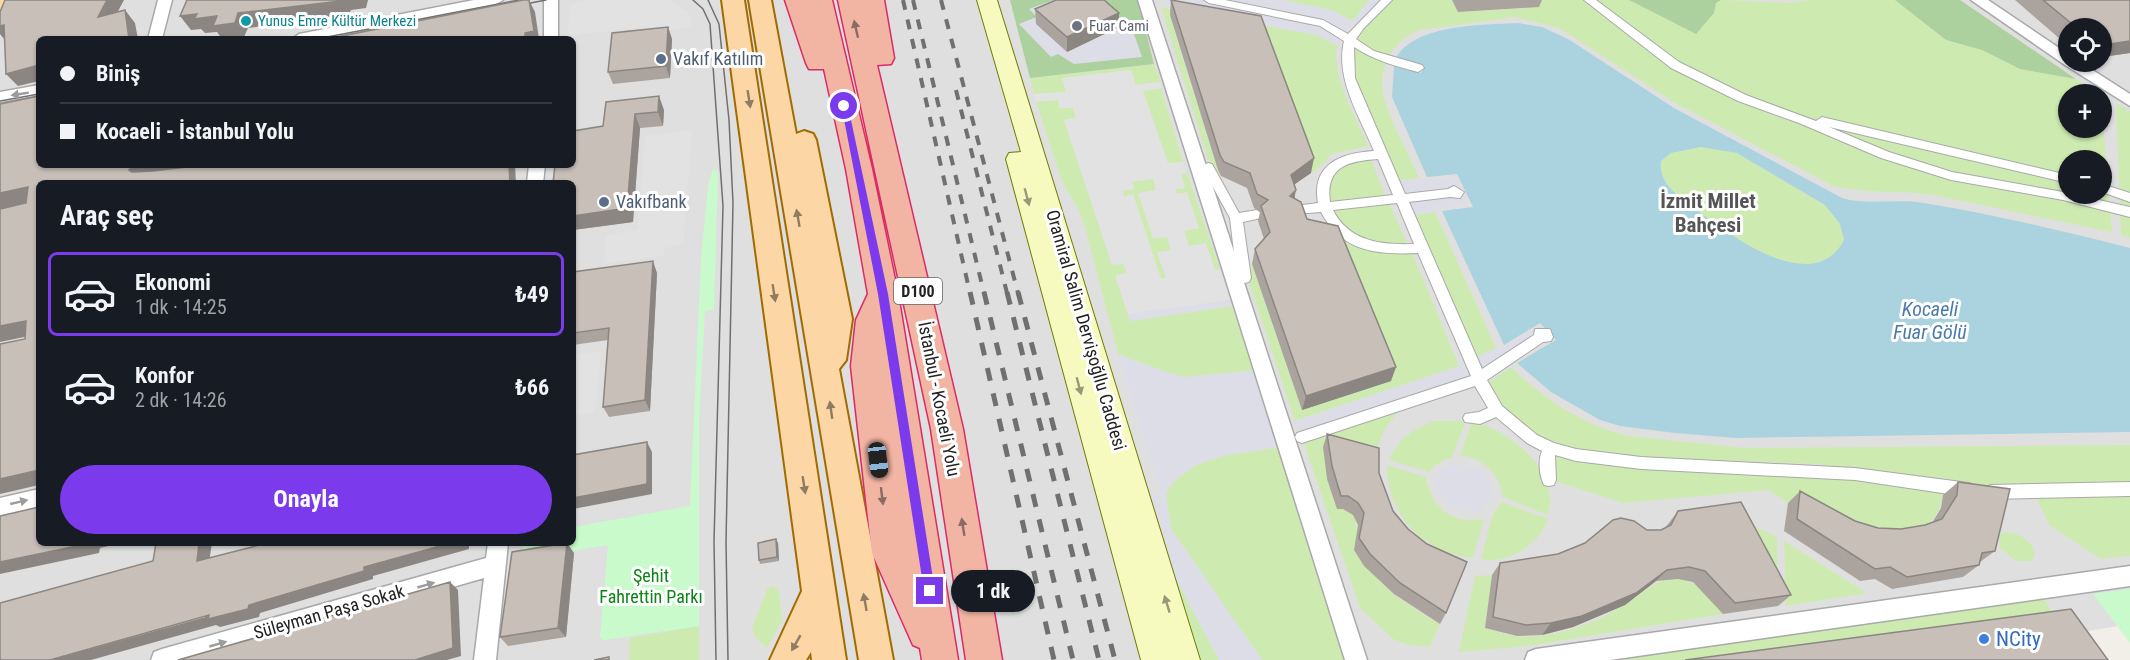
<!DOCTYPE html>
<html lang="tr">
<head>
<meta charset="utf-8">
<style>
  body { margin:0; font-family:"Roboto Condensed",sans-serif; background:#242831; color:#f1f3f6; height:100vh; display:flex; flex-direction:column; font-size:22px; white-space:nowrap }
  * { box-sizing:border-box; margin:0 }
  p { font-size:20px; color:#9ea1a6 }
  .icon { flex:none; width:33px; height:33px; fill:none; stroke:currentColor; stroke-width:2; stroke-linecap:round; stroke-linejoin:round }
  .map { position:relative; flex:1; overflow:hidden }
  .panel { position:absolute; left:36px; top:180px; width:540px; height:366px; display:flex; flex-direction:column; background:#171b24; border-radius:9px; box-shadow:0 2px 4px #0004 }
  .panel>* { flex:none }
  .guide { position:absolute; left:36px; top:36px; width:540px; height:132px; border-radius:9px; box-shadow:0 2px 4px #0004; display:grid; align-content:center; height:132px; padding:0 24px; background:#171b24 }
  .tools { position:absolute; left:2058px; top:18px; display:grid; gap:12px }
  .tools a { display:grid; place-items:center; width:54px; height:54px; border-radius:50%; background:#171b24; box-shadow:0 2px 4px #0004; font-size:30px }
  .end { position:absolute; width:27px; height:27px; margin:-14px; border:8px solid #7c3aed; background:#fff; box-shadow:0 0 0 3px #fff }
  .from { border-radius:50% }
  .bubble { position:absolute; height:42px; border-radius:21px; background:#171b24; box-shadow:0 2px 4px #0004; font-size:20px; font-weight:700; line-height:42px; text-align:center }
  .car { position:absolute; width:18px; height:36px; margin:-18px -9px; border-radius:8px; box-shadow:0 0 4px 2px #0007; background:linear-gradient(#222 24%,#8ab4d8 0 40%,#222 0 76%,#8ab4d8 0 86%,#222 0) }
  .guide b { display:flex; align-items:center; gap:21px; height:57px; font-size:22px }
  .guide b+b { border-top:2px solid #363941 }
  .guide i { width:15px; height:15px; background:#f1f3f6 }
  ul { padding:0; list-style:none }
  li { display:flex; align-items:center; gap:18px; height:84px; margin:0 12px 9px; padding:0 12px; border:3px solid transparent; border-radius:9px }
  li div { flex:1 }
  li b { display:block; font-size:22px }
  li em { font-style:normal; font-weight:700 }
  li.selected { border-color:#7c3aed }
  li>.icon { width:54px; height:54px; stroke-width:1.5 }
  h2 { padding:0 24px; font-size:27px; line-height:72px }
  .primary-button { display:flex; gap:12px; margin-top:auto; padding:12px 24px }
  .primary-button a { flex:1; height:69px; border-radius:36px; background:#7c3aed; color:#fff; font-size:24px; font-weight:700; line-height:69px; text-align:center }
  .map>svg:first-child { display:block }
</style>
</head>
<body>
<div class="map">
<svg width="2130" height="660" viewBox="0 0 2130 660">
  <rect width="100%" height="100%" fill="#f2efe9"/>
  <path fill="#e0dfdf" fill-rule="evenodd" d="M0 0H2130V624L1913 660H0ZM2068 28H2102V62H2068ZM39 39H573V165H39ZM2068 94H2102V128H2068ZM2068 160H2102V194H2068ZM39 183H573V543H39Z"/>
  <path fill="#cdebb0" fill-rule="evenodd" d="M1282 0H1369L1353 21 1331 10Z
    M1393 0H1452L1458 12 1529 8 1534 0H1629L1696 34 1716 3 1721 0 1789 3 1814 0H1895L1946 40 1982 50 2020 69 2076 79 2099 94H2068V128H2102V110L2112 232 1933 195C1900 190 1866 194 1833 186L1677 104 1559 28 1515 17 1420 30C1394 39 1376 68 1384 97 1391 124 1408 152 1419 178L1393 181 1349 78 1353 41ZM2068 160H2102V194H2068Z
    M1161 7 1317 35 1337 45C1331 78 1356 116 1368 146L1332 154 1317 170 1311 173 1258 31 1170 16 1196 102 1210 101 1215 114 1201 116 1220 176 1210 166Z
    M1154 64 1161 82 1135 85 1130 70 1063 78 1066 92 1034 94 1030 78Z
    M1161 88 1183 162 1168 164 1142 90Z
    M1057 100 1073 107 1076 118 1064 120 1112 265 1123 263 1127 274 1115 276 1130 321 1232 306 1253 371 1186 377 1171 374 1118 354 1086 230 1080 212 1062 182 1036 102Z
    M2116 103 2130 112V238L2121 235Z
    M1701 147 1737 153 1825 205 1840 224 1844 240C1810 304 1715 223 1680 198 1668 187 1659 177 1661 161L1671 153Z
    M1370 157 1385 195 1331 201C1325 186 1332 176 1342 164Z
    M1187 173 1220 269 1215 270 1189 246 1184 230 1198 228 1175 189 1185 187 1180 174Z
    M1153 178 1157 190 1138 194 1167 237 1171 250 1157 253 1166 278 1161 279 1133 195 1124 196 1123 191 1134 189 1131 182Z
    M1389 203 1408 245C1373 243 1352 243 1333 209Z
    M1435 212 1496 348 1470 360 1408 216Z
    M1340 240C1365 253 1385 255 1412 252L1459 366 1295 421 1248 279 1252 264 1275 331 1289 330Z
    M1511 367C1543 398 1585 426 1629 436L1745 448 2130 445V484L1990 486 1817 464 1616 457 1576 451 1534 437 1500 408 1485 384Z
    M1402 408C1386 425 1378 438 1374 461L1323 448 1327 479 1337 508C1363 509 1357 532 1354 550 1375 583 1405 604 1440 624L1430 647 1408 645 1393 639 1360 608 1303 441Z
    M1434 421H1466L1452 457 1435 465 1429 472 1389 460C1399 438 1412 430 1434 421Z
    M1472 421C1511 432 1560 469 1548 515L1503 497C1500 475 1483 456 1460 456Z
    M1280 447 1348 660H1262L1171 529 1166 493C1189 454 1240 453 1280 447Z
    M1555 454 1609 466 1817 475 1943 491C1941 516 1930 525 1910 538L1796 509 1769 490 1623 503 1552 480Z
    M1387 465 1426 477C1432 509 1452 524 1484 519L1473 558C1422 552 1387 515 1387 465Z
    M2130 489V556L2101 559 2049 525 2034 493Z
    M1502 502 1548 519C1539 545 1508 565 1481 559L1493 514Z
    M1729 514 1777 537 1778 606Z
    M2008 532C2021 534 2032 541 2035 554L2032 561H2016L2000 548 1999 535Z
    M1784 541 1867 593 1786 606Z
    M1174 575 1219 660H1200Z
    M1492 575 1485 628C1496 631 1506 635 1517 636 1551 640 1597 623 1626 604 1644 593 1655 578 1678 579 1698 580 1711 600 1723 614L1528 646 1459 652 1475 576Z
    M774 586 779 591 782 620 767 648 755 637 752 628 767 589Z
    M2040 593 2056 618 1739 660H1578Z
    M699 626V660H629L630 638Z"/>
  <path fill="#add19e" d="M1010 0H1054L1030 9 1037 17 1020 24 1074 64 1134 34 1119 27 1086 0H1138L1154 64 1030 78Z
    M1629 0H1721L1716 3 1714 13 1696 34Z
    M1895 0H1960L2076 79 2020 69 1982 50 1946 40Z"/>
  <path fill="#c8facc" d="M713 168 718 172 714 310 705 311 699 419V626L604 640 600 637 608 545 523 559V543H573V527L690 506 701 259 708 186Z
    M2130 589V643L2093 594Z"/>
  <path fill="#e2e2e2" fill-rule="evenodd" d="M587 0H669L688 12 693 27 648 33 649 26 568 36 570 4Z
    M1131 70 1136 85 1161 82V88L1143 91 1168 163 1183 162 1187 173 1181 174 1185 188 1175 189 1176 194 1187 192 1199 228 1184 231 1189 246 1206 243 1215 270 1220 269 1230 300 1128 314 1115 275 1127 273 1123 264 1112 265 1064 120 1076 118 1073 108H1060L1057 100 1036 102 1034 94 1066 92 1062 78ZM1153 179 1156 190 1138 193 1153 239 1167 237 1171 250 1157 252 1166 277 1161 279 1133 194 1124 196 1123 191 1134 189 1132 182Z
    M692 130 683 245 664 248 663 256 604 264 606 235 637 230 645 136Z
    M601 351 595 412 573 416V355Z"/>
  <path fill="#dddde8" d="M1054 0H1086L1067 52 1119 27 1134 34 1142 57 1074 64 1058 54 1051 57 1019 24 1037 17 1029 9Z
    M1166 0H1282L1331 10 1353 21 1369 0H1393L1362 31 1353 21 1337 45 1317 35 1168 8Z
    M1455 177 1467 205 1434 209 1435 212 1408 216 1393 181Z
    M1230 300 1232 306 1130 321 1128 314Z
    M1540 326 1552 339 1511 364V367L1485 384 1303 441 1295 421 1457 367 1496 348 1500 349Z
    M1118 354 1171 374 1186 377 1257 370 1280 447 1222 456 1194 465 1170 485 1166 493 1171 529 1262 660H1219L1174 575 1150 497 1161 494Z
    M1457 464 1476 468 1490 481 1493 496 1485 508 1478 512 1460 511 1444 501 1439 493 1436 485 1441 470Z"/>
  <path fill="#aad3df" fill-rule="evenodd" d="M1518 23 1542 27 1568 39 1674 108 1842 198C1869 206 1896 198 1924 203 1993 214 2062 231 2130 248V432L1736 438 1675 433 1620 426 1600 420 1551 392 1517 363 1556 340 1540 323 1504 345 1442 211 1473 207 1457 174 1427 177 1392 97 1394 65 1421 73 1423 66 1396 58C1415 24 1482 25 1518 23ZM1701 147 1737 153 1825 205 1840 224 1844 240C1810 304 1715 223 1680 198 1668 187 1659 177 1661 161L1671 153Z"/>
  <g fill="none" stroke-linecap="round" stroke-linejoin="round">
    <g stroke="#a9a9a9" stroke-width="2">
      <path id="pedestrian" d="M1204 0H1225L1323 20 1348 34 1381 0H1392L1364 28 1356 39 1374 51 1422 65 1424 68 1418 72C1396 66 1373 60 1354 47L1355 78 1405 194 1448 189 1454 186 1464 192 1460 198 1450 197 1409 202 1482 369 1534 335 1535 329H1550L1553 337 1551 341 1543 342 1487 380 1502 406 1537 435 1554 443 1576 449 1641 457 1855 468 1969 483 1974 485 1976 490 1974 495 1969 497 1855 480 1641 469 1576 461 1555 455 1556 480 1554 485 1549 486 1544 485C1539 475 1538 460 1542 451L1527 443 1496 417 1480 424 1465 422 1463 418 1465 414 1479 412 1488 408 1475 386 1302 443 1297 441 1295 437 1297 433 1471 376 1418 253C1377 255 1342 252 1321 212L1295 214 1289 210 1295 206 1318 203C1311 163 1342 153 1374 151 1360 117 1335 79 1344 41L1320 26 1209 3ZM1378 159 1393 195 1330 202C1325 166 1349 161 1378 159ZM1397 203 1414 244C1382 245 1349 242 1333 210Z
        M1584 0H1596L1679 62 1746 95 1816 121 1822 117 2068 175V183L1829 127 1889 152 1952 172 2063 192 2130 207V217L2063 200 1951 180 1881 158 1799 123 1738 101 1671 68Z
        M1208 163 1212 164 1239 213 1257 210 1263 215 1261 218 1243 222 1251 278 1249 282 1244 283 1237 278 1230 218 1202 167Z
        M2102 184 2130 193V202L2102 192Z
        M2130 482V496L1991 499 1986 497 1984 492 1986 487 1991 485Z"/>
    </g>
    <g stroke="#a9a9a9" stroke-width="3">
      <path id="minor" d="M158 0H172L162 39H148Z
        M474 0H503L496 4 322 39H292L299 34Z
        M544 0H558V39H544Z
        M1138 0H1152L1367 660H1345Z
        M1971 0H1988L2068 54V62H2080L2130 94V106L2065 65Z
        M39 85V95L0 102V92Z
        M529 165H545L543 183H527Z
        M39 489V507L0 516V498Z
        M488 543H508L496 660H474L484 578 199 660H151L154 652 162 649 486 558Z
        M2130 566V586L1610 660H1525L1528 652 1536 649Z"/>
    </g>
    <g stroke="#707d05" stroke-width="2">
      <path id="secondary" d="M977 0H997L1200 660H1141L1006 159 1009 153 1021 152Z"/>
    </g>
    <g stroke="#a06b00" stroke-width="4">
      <path id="primary" d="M0 0H14L8 14 0 16Z
        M722 0H744L846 660H812L811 652 806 660H770L802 591Z
        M749 0H771L796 134 804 131 813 134 816 140 852 319 846 360 839 369 893 660H859Z"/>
    </g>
    <g stroke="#dc2a67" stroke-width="3">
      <path id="trunk" d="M785 0H832L872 169 898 294 958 660H922L920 648 913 645 872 553 851 366 856 320 868 294 846 169 824 69H809L806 63Z
        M838 0H884L894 58 891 64 877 65 963 429 1002 660H966L931 429Z"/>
    </g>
    <use href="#pedestrian" fill="#fff" fill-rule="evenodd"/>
    <use href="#minor" fill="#fff" fill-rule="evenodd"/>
    <use href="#secondary" fill="#f7fabf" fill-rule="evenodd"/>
    <use href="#primary" fill="#fcd6a4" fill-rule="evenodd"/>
    <use href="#trunk" fill="#f2b4a3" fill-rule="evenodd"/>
    <path stroke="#707070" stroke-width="1.5" d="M693 0 703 9 710 24 723 206 714 541 716 660
      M708 0 719 24 729 120 733 203 726 542 728 660
      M515 6 546 0
      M317 39 519 0
      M0 101 39 94"/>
    <path stroke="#707070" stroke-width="4" stroke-dasharray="10 10" stroke-linecap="butt" d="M903 0 970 293
      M913 0 984 293
      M941 0 1018 293
      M956 90 1007 293"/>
    <path stroke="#707070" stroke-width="5" stroke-dasharray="13 13" stroke-linecap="butt" d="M970 292 1054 660
      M984 292 1073 660
      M1007 292 1099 660
      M1018 292 1115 660"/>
  </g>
  <path fill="#aba49e" d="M1171 0 1311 173 1294 184 1295 198 1307 219 1391 381 1302 410 1252 264 1255 249 1264 239 1258 221 1260 212 1254 208 1247 188 1221 176 1218 170 1170 15Z
    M1452 0H1542L1539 7 1458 12Z
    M2015 0H2130V53L2102 57V28H2068V46Z
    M1035 9 1119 13V27L1067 52 1036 24Z
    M668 27 672 39 670 78 613 84 608 72Z
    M606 102 664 110 663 126 640 128 633 222 573 230V183L603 126Z
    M573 272 657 273 650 411 609 417 603 407 608 340 573 345Z
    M1327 434 1379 473 1393 511 1446 613 1440 624 1394 594 1364 566 1354 550 1358 525 1353 515 1343 509H1337L1327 479 1323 447Z
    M1958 482 1995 551 1980 562 1979 565 1963 577 1892 589 1875 579 1860 581 1784 531 1788 503 1800 491 1855 521 1878 528 1901 529 1925 525 1932 523 1941 508 1943 495Z
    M1678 511 1791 595 1778 606 1723 614 1693 582 1678 579 1656 581 1625 605 1573 627 1542 635 1517 636 1485 628 1492 575 1500 563 1558 554 1647 530H1661L1665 528 1668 524Z
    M778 543 779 561 760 564 759 560Z
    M574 553 566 637 508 646 500 637Z"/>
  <path fill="#8b8681" d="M107 0H124L108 30 98 17Z
    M341 0H368L366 8 351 10 349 15 248 28 244 37 230 39H222L217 32 205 33 201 29 191 30 180 16 197 14 238 13Z
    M529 0 535 12 539 39H525Z
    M125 10 135 23 138 39H129Z
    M1119 13V27L1067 52V37Z
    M4 25 5 40 0 34V26Z
    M668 27 672 39 670 78 666 66Z
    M2130 41V53L2102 57V45Z
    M39 65V81L18 86 6 74Z
    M659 96 664 110 663 126 658 112Z
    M635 114 640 128 633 222 573 230V216Z
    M1314 158 1311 173 1288 189 1291 175Z
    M135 165H196L151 175 141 183 129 170Z
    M509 165H515L516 183H510Z
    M28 187 39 201 0 209V193Z
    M1296 190 1293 205 1290 196Z
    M653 261 657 273 650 411 645 400Z
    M26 321 39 334 0 342V326Z
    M1396 367 1391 381 1302 410 1306 396Z
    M647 442 652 452V494L573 509V498Z
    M39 470V485L0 494V479Z
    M776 539 778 543 779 561 777 557Z
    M86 543H122L100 548 99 553 0 574V562Z
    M199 543H212L208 569 197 561Z
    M451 543H469V549L373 576V579L260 613 259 617 220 627 216 625 91 660H50L249 605 364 567Z
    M567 543 574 553 566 637 558 628Z
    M1667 570 1656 581 1625 605 1573 627 1542 635 1551 623Z
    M450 582 458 590 461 656 447 660H415Z"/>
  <path fill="#c7bfb8" stroke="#8b8681" stroke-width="1.5" d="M5 0H107L98 17 125 10 129 39H39V65L6 74 4 25 0 26V12Z
    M187 0H341V1L238 13 235 23 213 26 217 16 194 19 197 14 180 16Z
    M523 0H529L534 31 525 33V39H327Z
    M1056 0H1104L1119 13 1067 37 1035 9Z
    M1171 0 1261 16 1314 158 1291 175 1296 190 1290 196 1301 202 1307 219 1338 226 1396 367 1306 396 1255 249 1270 232 1261 206 1268 200 1257 194 1250 173 1224 162 1220 155Z
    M2043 0H2130V41L2102 45V28H2077Z
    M668 27 666 66 608 72 612 33Z
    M39 96V165H135L129 170 132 172 153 171 203 165H509L510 183H39V470L0 479V344L25 339 26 321 0 326V209L26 203 28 187 0 193V104Z
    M659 96 658 112 635 114 627 208 573 216V183H553L555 165H573V131L603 126 606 102Z
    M653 261 645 400 603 407 609 328 573 333V272Z
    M1327 434 1379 448V473L1393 511 1408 529 1427 544 1467 562 1446 613 1400 583 1370 554 1359 538 1364 513 1358 503 1348 496H1341L1332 466Z
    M647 442V484L573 498V455Z
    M1958 482 2010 489 1995 551 1982 553 1979 565 1907 577 1890 567 1875 569 1797 519 1800 491 1855 521 1878 528 1901 529 1925 525 1942 519 1957 495Z
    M1741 502 1791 595 1735 603 1705 571 1689 567 1667 570 1636 593 1582 616 1551 623 1526 625 1493 617 1500 563 1558 554 1585 543 1613 520 1621 518 1634 521 1647 530H1661L1671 525 1678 511Z
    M39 507V543H86V544L0 562V516Z
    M776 539 777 557 759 560 758 543Z
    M156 543H199L197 561 256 546V543H451L364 567V571L249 605 248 609 208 619 209 615 50 660H0V603L153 561Z
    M567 543 558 628 500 637 512 552Z
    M450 582 453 648 415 660H178Z
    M2071 609 2108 660H1685Z
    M609 657V660H594Z"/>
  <defs><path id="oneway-solid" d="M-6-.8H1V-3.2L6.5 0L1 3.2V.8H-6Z" transform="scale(1.5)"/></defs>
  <g fill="#8a6b62">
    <use href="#oneway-solid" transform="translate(856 29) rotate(-103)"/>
    <use href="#oneway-solid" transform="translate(882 496) rotate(83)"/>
    <use href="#oneway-solid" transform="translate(963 527) rotate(-99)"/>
  </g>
  <g fill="#9c9c9c">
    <use href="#oneway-solid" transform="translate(20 94) rotate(171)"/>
    <use href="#oneway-solid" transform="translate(19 502) rotate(-13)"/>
    <use href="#oneway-solid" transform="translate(426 585) rotate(-16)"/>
    <use href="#oneway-solid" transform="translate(218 644) rotate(-16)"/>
  </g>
  <g fill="#8f7c63">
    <use href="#oneway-solid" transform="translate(749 99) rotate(81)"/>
    <use href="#oneway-solid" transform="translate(798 218) rotate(-100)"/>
    <use href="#oneway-solid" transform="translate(774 293) rotate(81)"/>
    <use href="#oneway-solid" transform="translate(831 410) rotate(-98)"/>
    <use href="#oneway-solid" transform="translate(804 485) rotate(81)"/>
    <use href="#oneway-solid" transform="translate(865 602) rotate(-100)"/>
    <use href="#oneway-solid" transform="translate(796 643) rotate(120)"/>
  </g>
  <g fill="#979978">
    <use href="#oneway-solid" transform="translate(1027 197) rotate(75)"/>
    <use href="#oneway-solid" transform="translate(1079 386) rotate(75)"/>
    <use href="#oneway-solid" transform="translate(1167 604) rotate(-107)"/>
  </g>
  <path fill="#7c3aed" d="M841 104 848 106 888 294 935 591 930 596 924 591 878 294Z"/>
  <circle fill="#0f9aa8" stroke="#fff" stroke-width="2" cx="246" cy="21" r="6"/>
  <circle fill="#6b7280" stroke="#fff" stroke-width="2" cx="1077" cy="26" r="6"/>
  <g fill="#5c6f8a" stroke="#fff" stroke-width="2">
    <circle cx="661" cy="59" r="6"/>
    <circle cx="604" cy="202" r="6"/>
  </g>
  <circle fill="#3f7fe0" stroke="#fff" stroke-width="2" cx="1984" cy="639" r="6"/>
  <g text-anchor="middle" stroke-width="6" stroke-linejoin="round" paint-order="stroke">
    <g font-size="15" fill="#0d838f" stroke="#fff" text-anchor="start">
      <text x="258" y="26">Yunus Emre Kültür Merkezi</text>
    </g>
    <g font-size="15" fill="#5b616d" stroke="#fff" text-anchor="start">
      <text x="1089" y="31">Fuar Cami</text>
    </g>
    <rect fill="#fff" stroke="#646464" stroke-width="1.5" x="894" y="278" width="48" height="26" rx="4.5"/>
    <g font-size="16" font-weight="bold" fill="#222">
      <text x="918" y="297">D100</text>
    </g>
    <g font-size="18" fill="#4e5e75" stroke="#fff" text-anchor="start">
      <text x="673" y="65">Vakıf Katılım</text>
      <text x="616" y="208">Vakıfbank</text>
    </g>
    <g font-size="18" fill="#222" stroke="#fff">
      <text transform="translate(1086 330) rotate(74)" y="6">Oramiral Salim Dervişoğllu Caddesi</text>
      <text transform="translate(939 399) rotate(79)" y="6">İstanbul - Kocaeli Yolu</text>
      <text transform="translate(329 612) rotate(-16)" y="6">Süleyman Paşa Sokak</text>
    </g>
    <g font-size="18" fill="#0c8416" stroke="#fff">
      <text x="651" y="582">Şehit<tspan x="651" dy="21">Fahrettin Parkı</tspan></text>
    </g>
    <g font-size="20" font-style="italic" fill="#4a7aab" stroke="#fff">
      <text x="1930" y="316">Kocaeli<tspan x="1930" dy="23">Fuar Gölü</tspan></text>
    </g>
    <g font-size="21" font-weight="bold" fill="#555" stroke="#fff">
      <text x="1708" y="208">İzmit Millet<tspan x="1708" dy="24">Bahçesi</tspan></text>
    </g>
    <g font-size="21" fill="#366cbe" stroke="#fff" text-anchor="start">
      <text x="1996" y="646">NCity</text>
    </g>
  </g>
</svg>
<div class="tools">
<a><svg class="icon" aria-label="locate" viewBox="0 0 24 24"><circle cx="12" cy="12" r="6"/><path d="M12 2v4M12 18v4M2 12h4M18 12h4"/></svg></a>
<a>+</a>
<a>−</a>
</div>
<i class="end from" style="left:844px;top:106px"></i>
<i class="end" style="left:930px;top:591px"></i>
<div class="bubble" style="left:951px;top:570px;width:84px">1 dk</div>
<i class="car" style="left:878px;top:460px;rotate:173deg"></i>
<div class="guide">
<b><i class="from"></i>Biniş</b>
<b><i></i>Kocaeli - İstanbul Yolu</b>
</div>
<section class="panel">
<h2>Araç seç</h2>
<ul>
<li class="selected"><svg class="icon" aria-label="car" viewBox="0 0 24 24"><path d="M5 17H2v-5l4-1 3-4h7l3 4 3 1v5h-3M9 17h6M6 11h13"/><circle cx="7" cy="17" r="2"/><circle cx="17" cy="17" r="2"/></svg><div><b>Ekonomi</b><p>1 dk · 14:25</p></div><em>₺49</em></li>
<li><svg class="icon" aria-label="car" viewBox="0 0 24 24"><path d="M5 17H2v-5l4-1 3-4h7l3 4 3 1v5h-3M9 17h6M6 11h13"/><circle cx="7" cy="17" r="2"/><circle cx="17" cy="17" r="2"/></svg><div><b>Konfor</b><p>2 dk · 14:26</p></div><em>₺66</em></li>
</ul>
<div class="primary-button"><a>Onayla</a></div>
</section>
</div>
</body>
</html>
